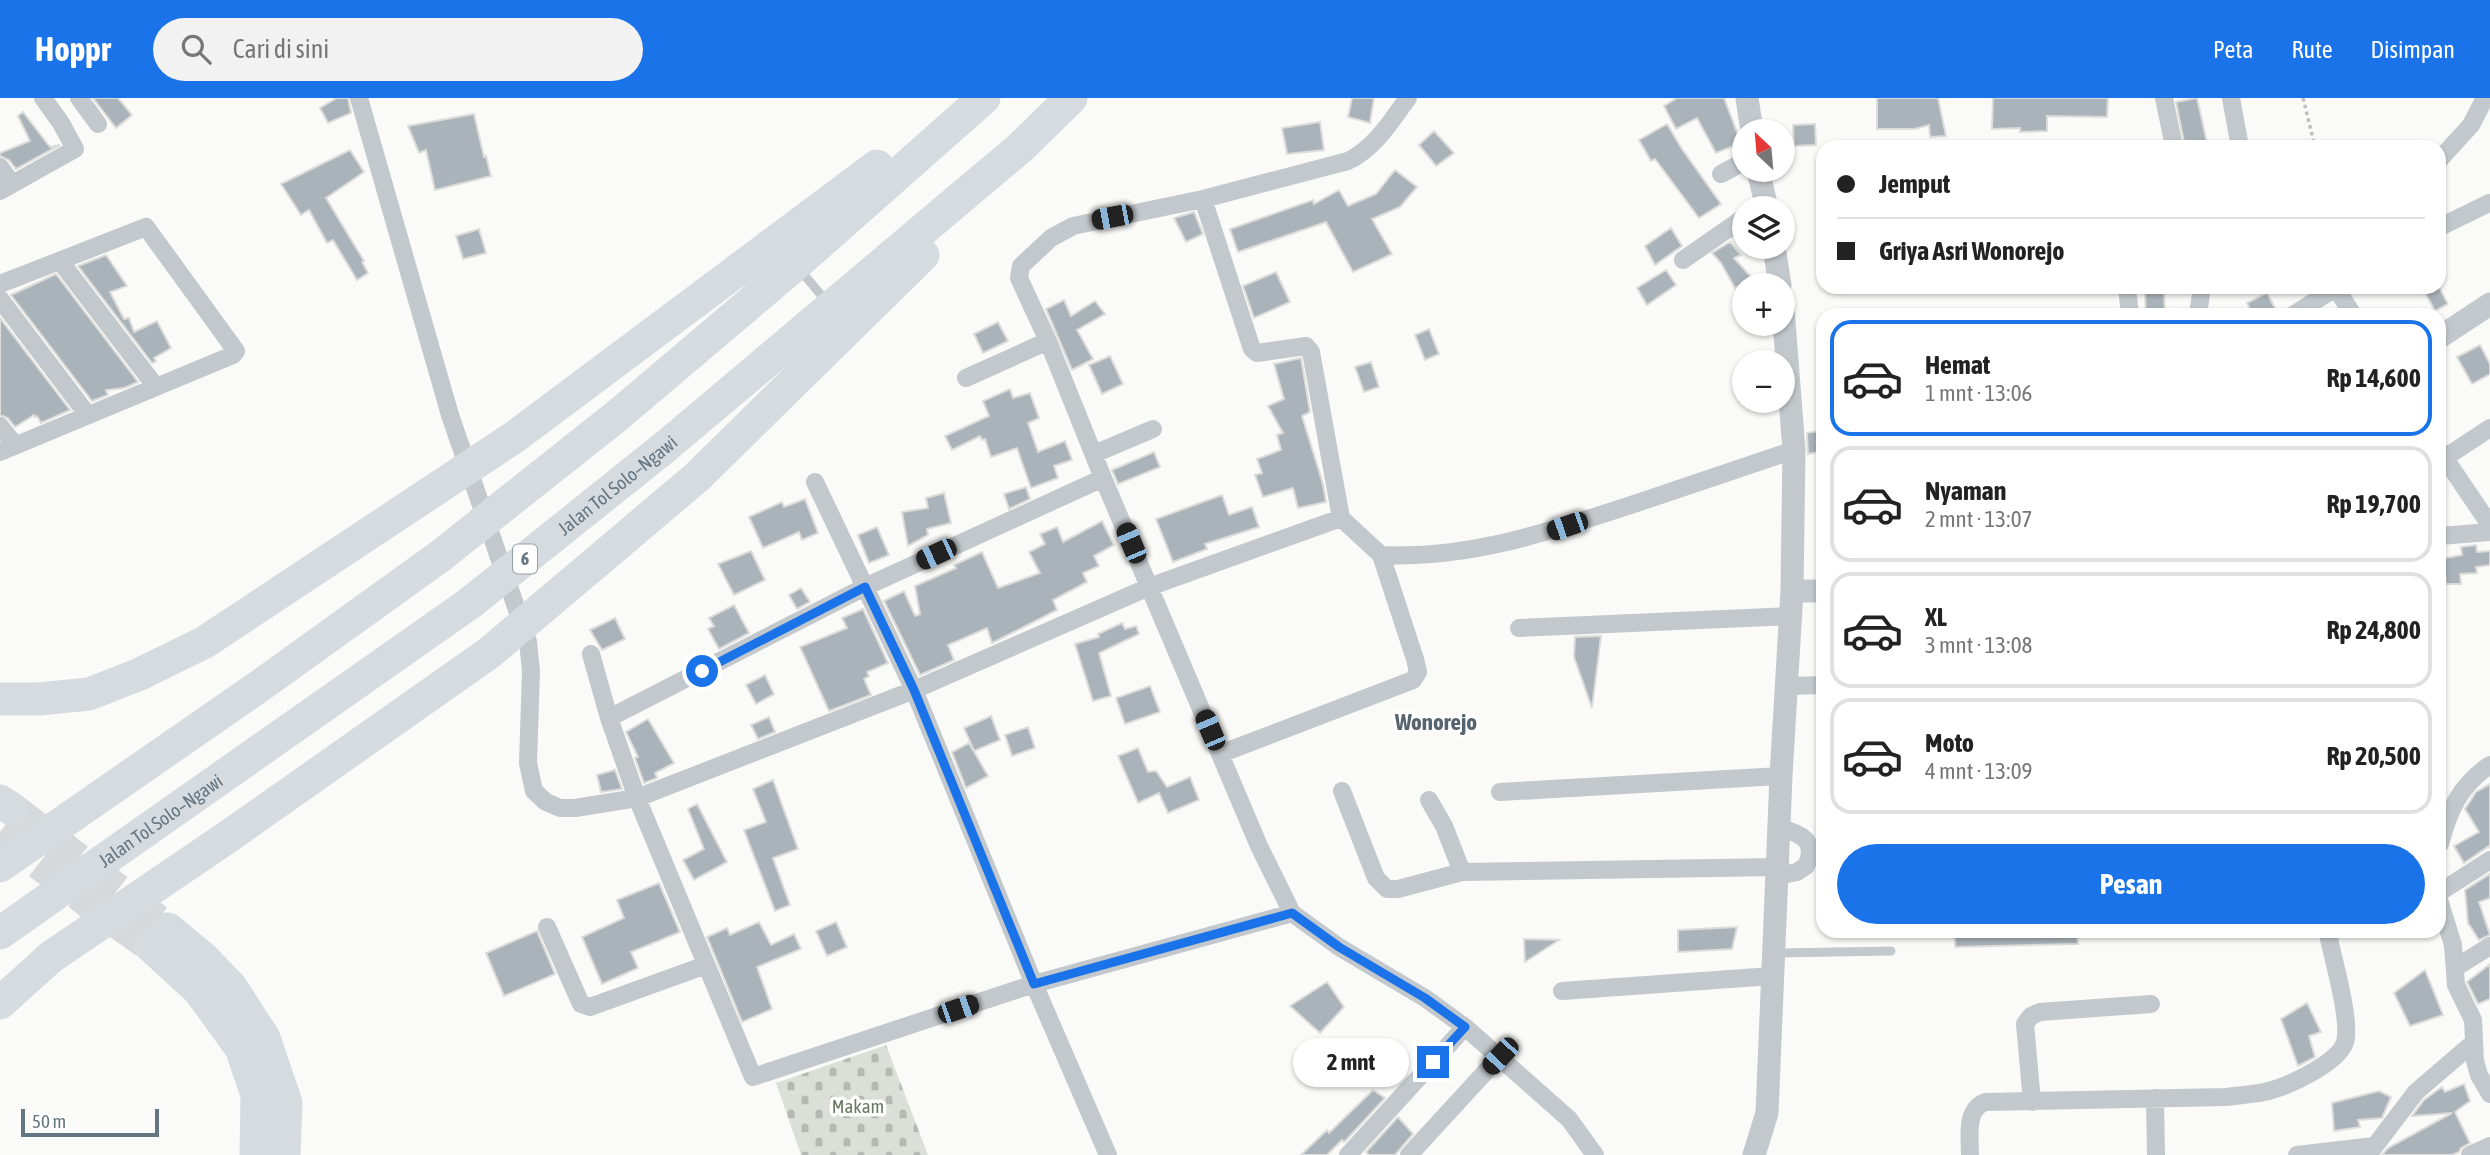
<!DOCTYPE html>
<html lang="id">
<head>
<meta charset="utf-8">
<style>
  body { margin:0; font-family:"Asap Condensed",sans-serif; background:#f2f2f2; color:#222; height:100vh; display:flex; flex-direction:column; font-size:26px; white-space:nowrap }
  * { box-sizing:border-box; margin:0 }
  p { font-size:23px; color:#767676 }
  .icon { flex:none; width:38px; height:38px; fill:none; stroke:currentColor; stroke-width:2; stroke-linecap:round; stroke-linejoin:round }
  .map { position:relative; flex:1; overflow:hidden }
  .side { position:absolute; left:1816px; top:210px; width:630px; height:630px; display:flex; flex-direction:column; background:#fff; border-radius:21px; box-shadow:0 2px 5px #0004 }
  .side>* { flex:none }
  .banner { position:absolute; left:1816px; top:42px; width:630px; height:154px; border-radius:21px; box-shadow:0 2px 5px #0004; display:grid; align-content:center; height:154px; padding:0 21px; background:#fff }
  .needle { width:46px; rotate:334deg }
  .fabs { position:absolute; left:1732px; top:21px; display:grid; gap:14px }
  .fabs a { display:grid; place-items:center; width:63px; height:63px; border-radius:50%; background:#fff; box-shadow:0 2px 5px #0004; font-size:35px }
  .scale { position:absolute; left:21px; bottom:18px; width:138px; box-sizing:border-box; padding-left:7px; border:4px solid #657683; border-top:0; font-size:19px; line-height:24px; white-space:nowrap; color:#657683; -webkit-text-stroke:5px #fff; paint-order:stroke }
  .end { position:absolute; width:32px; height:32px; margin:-16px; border:9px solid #1a73e8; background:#fff; box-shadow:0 0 0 4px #fff }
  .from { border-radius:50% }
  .bubble { position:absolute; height:49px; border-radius:24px; background:#fff; box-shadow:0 2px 5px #0004; font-size:23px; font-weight:700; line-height:49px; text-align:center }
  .car { position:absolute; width:21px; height:42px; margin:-21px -10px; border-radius:9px; box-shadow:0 0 5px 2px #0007; background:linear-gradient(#222 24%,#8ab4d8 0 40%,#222 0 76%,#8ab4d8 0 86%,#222 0) }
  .banner b { display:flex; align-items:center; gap:24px; height:66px; font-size:26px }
  .banner b+b { border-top:2px solid #e0e0e0 }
  .banner i { width:18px; height:18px; background:#222 }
  ul { padding:12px 0 0; list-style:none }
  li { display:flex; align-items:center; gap:21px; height:116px; margin:0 14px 10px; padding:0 7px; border:4px solid #e0e0e0; border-radius:21px }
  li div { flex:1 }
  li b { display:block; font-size:26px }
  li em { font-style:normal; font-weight:700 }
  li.selected { border-color:#1a73e8 }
  li>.icon { width:63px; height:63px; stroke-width:1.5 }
  .cta { display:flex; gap:14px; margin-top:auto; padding:14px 21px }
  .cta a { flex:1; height:80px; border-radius:42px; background:#1a73e8; color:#fff; font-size:28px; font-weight:700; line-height:80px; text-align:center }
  header { display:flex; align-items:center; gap:42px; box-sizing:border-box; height:98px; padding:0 35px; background:#1a73e8; color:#fff }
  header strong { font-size:33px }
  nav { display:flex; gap:38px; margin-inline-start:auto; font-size:24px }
  .search { width:490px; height:63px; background:#f2f2f2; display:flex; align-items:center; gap:18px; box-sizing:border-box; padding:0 24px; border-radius:38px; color:#767676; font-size:26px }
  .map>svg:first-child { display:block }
</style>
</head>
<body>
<header>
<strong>Hoppr</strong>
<div class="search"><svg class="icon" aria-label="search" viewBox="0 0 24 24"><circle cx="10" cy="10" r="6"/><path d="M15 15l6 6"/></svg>Cari di sini</div>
<nav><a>Peta</a><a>Rute</a><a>Disimpan</a></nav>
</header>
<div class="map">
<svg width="2490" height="1057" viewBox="0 0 2490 1057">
  <defs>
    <pattern id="cemetery-stones" width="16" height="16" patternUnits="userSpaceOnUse" patternTransform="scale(1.75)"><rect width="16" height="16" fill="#dadfd7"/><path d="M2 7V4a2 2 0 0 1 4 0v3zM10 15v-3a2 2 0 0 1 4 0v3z" fill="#b4b9b4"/></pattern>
  </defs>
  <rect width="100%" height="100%" fill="#fafaf8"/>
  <path fill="url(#cemetery-stones)" d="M886 947 928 1057H801L776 985Z"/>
  <path fill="#aab3b9" stroke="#dcdcda" stroke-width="2" d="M93 0H118L132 17 116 30Z
    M337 0H348L351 15 328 25 320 10Z
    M1352 0H1374L1370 25 1348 19Z
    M1677 0H1724L1741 45 1716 55 1697 20 1676 31 1664 8Z
    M1877 0H1938L1946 38 1930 39 1929 27 1915 31H1877Z
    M1993 0H2108L2107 19 2047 18V33L2020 34V30L1992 31Z
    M2197 0 2208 49H2185L2176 4Z
    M23 14 50 49 60 47 16 71 9 62 0 58V55L30 43 18 18Z
    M474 16 484 59 486 58 491 78 435 92 426 52 419 55 408 28Z
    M1320 24 1324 52 1287 56 1282 30Z
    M1667 26 1682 51 1721 106 1699 120 1655 61 1651 63 1639 42Z
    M1815 26 1816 47 1794 48 1793 27Z
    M1434 33 1454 55 1436 68 1419 47Z
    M350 52 364 74 326 100 364 163 362 164 368 175 357 182 333 142 327 145 309 112 301 117 281 86Z
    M1395 72 1417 89 1400 109 1372 121 1392 156 1353 174 1326 124 1238 154 1230 131 1313 102 1314 106 1339 92 1348 108 1376 96Z
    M1194 114 1203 136 1186 144 1174 120Z
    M1671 130 1682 148 1655 167 1645 148Z
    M479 131 486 155 463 161 456 138Z
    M1730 144 1741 157 1734 160 1752 180 1735 190 1721 165 1712 155Z
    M106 157 127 188 110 194 124 221 129 220 134 234 157 223 171 250 154 260 156 263 152 265 78 168Z
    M1666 172 1676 187 1647 207 1637 190Z
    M1276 174 1290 204 1254 220 1243 188Z
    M56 176 138 284 124 290 106 292 108 297 92 303 11 197Z
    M2422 189H2439L2448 206 2435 213Z
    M2164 192 2165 217H2146L2145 194Z
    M2267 195 2276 212 2266 217H2253L2247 205Z
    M1064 202 1071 218 1095 203 1105 216 1077 232 1093 261 1072 272 1046 211Z
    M0 220 70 312 41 325 37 318 35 319 34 317 15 329 8 320 0 317Z
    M998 224 1008 243 983 255 974 236Z
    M1429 231 1439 256 1425 262 1415 237Z
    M2480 247 2490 266V276L2472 286 2457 259Z
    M1110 258 1123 286 1102 296 1089 267Z
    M1301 260 1310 314 1302 318 1323 386 1326 404 1298 410 1293 390 1263 399 1255 377 1262 375 1257 361 1281 352 1277 337 1283 335 1268 308 1284 301 1274 266Z
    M1371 264 1379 289 1364 294 1355 269Z
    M1010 291 1013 300 1030 295 1039 320 1028 325 1038 354 1065 343 1072 362 1054 368 1058 380 1031 390 1017 350 991 359 985 341 982 342 980 338 952 352 945 338 989 318 983 303Z
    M1824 332V353L1808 356 1807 335Z
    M1154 354 1160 369 1118 386 1112 372Z
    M1026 389 1030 401 1009 411 1004 396Z
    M944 395 951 425 927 431 928 437 908 448 902 414 928 410 926 400Z
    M1222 397 1229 417 1252 409 1259 429 1205 446 1207 451 1173 464 1156 421Z
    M805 401 818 435 802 442 799 434 763 450 749 419 782 404 784 409Z
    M1102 423 1114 447 1094 458 1099 468 1083 475 1087 484 1053 502 1057 512 992 545 987 530 948 547 954 562 920 577 884 503 904 493 915 518 920 516 915 488 956 470 954 467 982 454 998 490 1040 475 1029 454 1045 446 1040 436 1057 429 1063 444Z
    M877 429 889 457 869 465 858 437Z
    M2476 447 2477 454 2490 453V467L2476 469 2477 475 2460 476 2461 486H2446L2445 475 2440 476V461L2462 457 2461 449Z
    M751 453 765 482 734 497 718 466Z
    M801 490 810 504 797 511 789 497Z
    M734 507 749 535 719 551 708 531 714 528 709 520Z
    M863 511 888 565 867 574 869 578 864 581 871 597 829 613 800 549 847 530 842 520Z
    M615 520 625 541 602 552 590 532Z
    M1122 525 1125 531 1136 528 1139 536 1099 555 1111 598 1093 603 1075 546 1099 539 1098 536Z
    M1601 538 1592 610 1574 559 1575 539Z
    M765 577 774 596 756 606 746 587Z
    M1150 588 1160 614 1125 626 1116 600Z
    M991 618 1000 642 974 653 964 630Z
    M769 619 775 634 758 641 751 627Z
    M648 621 674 665 655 675 657 680 644 685 635 660 638 659 626 634Z
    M1028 629 1035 650 1012 658 1005 637Z
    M969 645 988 678 966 690 952 654Z
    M1138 650 1148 674 1156 673 1167 689 1190 679 1199 702 1168 715 1159 695 1138 705 1118 658Z
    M615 672 622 691 601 694 597 677Z
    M773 682 798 751 773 760 790 807 775 813 744 732 766 724 753 691Z
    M2490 686V750L2489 748 2464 765 2454 748 2479 734 2465 711 2476 694Z
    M697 706 727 764 694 782 683 762 704 751 688 711Z
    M2490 776V800L2479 804 2490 837 2479 842 2468 825 2465 792Z
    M659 785 680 834 631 854 638 870 602 886 582 839 624 820 617 802Z
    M759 824 771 847 794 836 801 851 757 869 772 911 742 924 707 839 727 830 730 837Z
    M836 824 847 849 827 858 816 833Z
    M1737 829 1732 851 1678 854V832Z
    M537 833 555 876 504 898 486 855Z
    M1955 833H2077L2078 846 1955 849Z
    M1524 841 1559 842 1525 864Z
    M2490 866V901L2478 906 2467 884Z
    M2425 872 2443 917 2410 928 2394 895Z
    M1327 884 1344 909 1320 935 1290 908Z
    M2307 905 2321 934 2309 938 2315 959 2298 968 2281 921Z
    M2464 986 2470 1003 2455 1014 2470 1045 2461 1050 2459 1054 2452 1057H2382L2388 1050 2452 1015 2412 1018 2424 1002 2442 989 2445 994Z
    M1373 992 1385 1000 1347 1041 1344 1044 1342 1042 1327 1057H1301L1327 1032 1329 1035Z
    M2379 993 2391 999 2382 1020 2358 1022 2360 1029 2334 1033 2332 1005Z
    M1398 1019 1413 1036 1395 1057H1369L1366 1054Z"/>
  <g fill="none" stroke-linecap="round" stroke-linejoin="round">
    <path stroke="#d5d9db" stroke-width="33" stroke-dasharray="33 17" stroke-linecap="butt" d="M12 711 168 831
      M0 734 89 804 150 847"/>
    <path stroke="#bbbfc2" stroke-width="3.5" stroke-dasharray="3.5 3.5" stroke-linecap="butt" d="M2303 0 2315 49"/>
    <path stroke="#c3c8cc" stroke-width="9" d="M800 172 827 204
      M1776 855 1891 853"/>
    <path stroke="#c3c8cc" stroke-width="18" d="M79 0 98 26
      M359 0 450 317 528 544 531 573 528 665 534 693 546 704 560 710H575L637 700 753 979 1034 886 1292 815
      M1408 0C1391 23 1375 50 1348 63L1203 101 1073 128 1051 140 1021 168 1019 180 1048 243 1103 380 1259 748 1292 815 1339 849 1425 900 1465 929 1569 1021 1595 1057
      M2164 0 2174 49
      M2231 0 2240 49
      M2440 61 2471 27 2485 0
      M0 69 12 86
      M1721 76 1745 63
      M0 93 75 51 61 25 43 0
      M1203 101 1252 251 1257 255 1306 248 1311 254 1341 420
      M2440 129 2489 105
      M1683 162 1745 119
      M60 163 156 289
      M0 186 146 129 236 253 233 257 0 354
      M2127 189 2130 217
      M2336 190 2353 217
      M0 201 87 316
      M2198 217 2202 189
      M2293 217 2337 189
      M966 280 1048 243
      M0 328 15 347
      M2440 353 2490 427
      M1094 356 1153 331
      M2440 363 2490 330
      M815 384 914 592 1034 886 1108 1057
      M2440 438 2490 434
      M1519 530 1791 518
      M591 556 609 620 637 700 914 592 1149 489 1341 420 1381 457C1468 461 1549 434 1631 407 1685 389 1739 371 1794 352
      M1788 588 1824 587
      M609 620 865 489 1103 380
      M1220 656 1413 582 1418 574 1415 561 1381 457
      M1342 693 1376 780 1387 791H1398L1462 774 1444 728 1429 702
      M1500 694 1781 678
      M2440 746C2449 712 2460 687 2490 667
      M1462 774 1778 769
      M1778 778 1797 774 1806 768C1818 743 1801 735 1779 730
      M2440 794 2490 762
      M2440 805 2453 847 2456 887 2473 922 2475 963 2479 977 2490 996
      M547 829 581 906 590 909 706 867
      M2455 870 2490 848
      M1562 893 1772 878
      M2155 1000 2156 1057
      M2032 1004 2025 926 2031 918 2040 914 2151 906
      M1348 1057 1465 929
      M1409 1057 1500 958
      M1970 1057C1970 1039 1965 1012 1985 1004L2226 999C2238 997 2251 997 2264 994 2285 990 2339 965 2345 944 2351 924 2334 864 2329 841L2332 833
      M2297 1057 2374 1048
      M2368 1057 2416 994 2473 945
      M2470 1057 2490 1048"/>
    <path stroke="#c3c8cc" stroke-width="23" d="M1747 0 1752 33
      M1758 72 1767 110
      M1774 149 1780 187
      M2440 239 2490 206
      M1792 493H1824
      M1754 1057 1767 1015 1781 678 1792 493 1794 352 1783 211"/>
    <g stroke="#d6dbdf" stroke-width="33">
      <path d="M0 601H39L89 596 140 576 205 544 513 340 877 68"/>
      <path d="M0 703 12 711"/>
      <path d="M0 768 261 587 439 459 618 317 795 167 984 0"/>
      <path d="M168 831 203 860 231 889 264 940 286 1005 284 1057"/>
      <path id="s1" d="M0 835 470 505 665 349 1021 49 1071 0"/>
      <path d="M150 847 199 892 241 950 257 997 256 1057"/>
      <path d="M0 905 51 859 229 738 489 555 697 379 923 157"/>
    </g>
  </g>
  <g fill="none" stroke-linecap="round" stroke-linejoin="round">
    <path stroke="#1a73e8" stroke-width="9" d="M702 573 865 489 914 592 1034 886 1292 815 1339 849 1425 900 1465 929 1433 964"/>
  </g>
  <g text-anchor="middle" stroke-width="7" stroke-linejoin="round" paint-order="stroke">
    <rect fill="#fff" stroke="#939fa8" stroke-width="2" x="513" y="446.5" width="24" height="29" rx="5"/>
    <g font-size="18" font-weight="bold" fill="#657683">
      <text x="525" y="467">6</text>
    </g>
    <g font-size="19" fill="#657683" stroke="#fff">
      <text dy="7" stroke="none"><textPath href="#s1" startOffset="763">Jalan Tol Solo–Ngawi</textPath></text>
      <text dy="7" stroke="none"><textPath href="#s1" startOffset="196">Jalan Tol Solo–Ngawi</textPath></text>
    </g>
    <g font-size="19" fill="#687a64" stroke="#fff">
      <text x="858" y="1015">Makam</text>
    </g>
    <g font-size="23" font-weight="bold" fill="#57646e" stroke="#fff">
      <text x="1436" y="632">Wonorejo</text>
    </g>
  </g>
</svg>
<div class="fabs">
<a><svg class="needle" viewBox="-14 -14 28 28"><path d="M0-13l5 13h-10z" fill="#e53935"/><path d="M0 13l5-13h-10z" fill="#767676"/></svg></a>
<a><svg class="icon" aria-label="layers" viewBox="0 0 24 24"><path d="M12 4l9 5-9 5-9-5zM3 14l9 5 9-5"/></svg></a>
<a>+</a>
<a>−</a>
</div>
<div class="scale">50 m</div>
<i class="end from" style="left:702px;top:573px"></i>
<i class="end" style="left:1433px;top:964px"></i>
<div class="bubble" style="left:1293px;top:940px;width:116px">2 mnt</div>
<i class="car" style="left:1112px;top:119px;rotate:259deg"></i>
<i class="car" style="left:1567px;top:428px;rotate:251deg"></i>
<i class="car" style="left:1131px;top:445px;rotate:337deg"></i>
<i class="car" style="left:936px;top:456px;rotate:245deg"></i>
<i class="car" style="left:1210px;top:632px;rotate:337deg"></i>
<i class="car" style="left:958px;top:911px;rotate:71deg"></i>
<i class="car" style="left:1500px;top:958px;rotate:223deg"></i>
<div class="banner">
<b><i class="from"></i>Jemput</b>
<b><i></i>Griya Asri Wonorejo</b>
</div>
<section class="side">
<ul>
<li class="selected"><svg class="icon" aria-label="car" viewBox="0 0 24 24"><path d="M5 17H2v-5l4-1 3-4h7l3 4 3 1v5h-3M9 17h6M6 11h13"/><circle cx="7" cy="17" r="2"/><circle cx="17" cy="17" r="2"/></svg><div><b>Hemat</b><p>1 mnt · 13:06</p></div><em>Rp 14,600</em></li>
<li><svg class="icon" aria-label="car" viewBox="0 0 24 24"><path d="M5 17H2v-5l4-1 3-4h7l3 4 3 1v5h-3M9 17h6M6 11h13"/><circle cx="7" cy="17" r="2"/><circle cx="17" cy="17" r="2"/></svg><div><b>Nyaman</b><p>2 mnt · 13:07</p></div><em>Rp 19,700</em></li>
<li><svg class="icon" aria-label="car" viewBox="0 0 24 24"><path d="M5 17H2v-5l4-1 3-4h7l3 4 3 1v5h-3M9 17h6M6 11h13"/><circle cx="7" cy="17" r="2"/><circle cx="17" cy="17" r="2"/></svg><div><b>XL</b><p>3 mnt · 13:08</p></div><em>Rp 24,800</em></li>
<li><svg class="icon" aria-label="car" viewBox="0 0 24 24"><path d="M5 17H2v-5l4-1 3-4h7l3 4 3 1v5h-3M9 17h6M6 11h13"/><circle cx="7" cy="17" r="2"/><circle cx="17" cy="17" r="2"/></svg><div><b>Moto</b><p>4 mnt · 13:09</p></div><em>Rp 20,500</em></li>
</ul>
<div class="cta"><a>Pesan</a></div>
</section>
</div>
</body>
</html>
